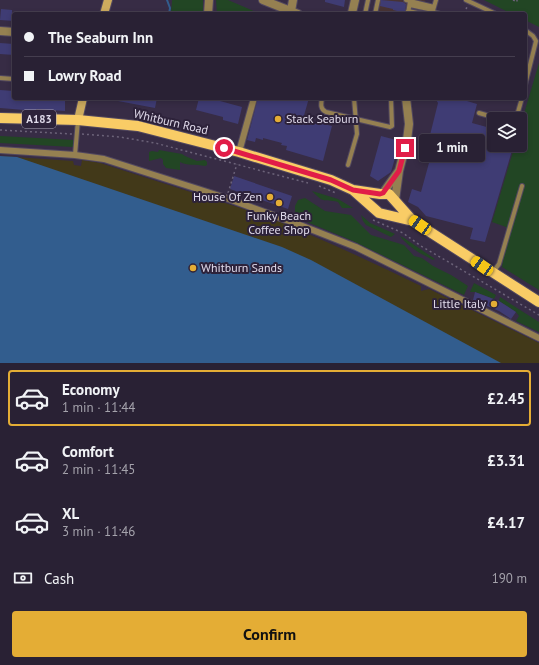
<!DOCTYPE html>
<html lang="en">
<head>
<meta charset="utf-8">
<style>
  body { margin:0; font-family:"PT Sans",sans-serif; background:#352e40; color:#f1f3f6; height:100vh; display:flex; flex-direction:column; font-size:15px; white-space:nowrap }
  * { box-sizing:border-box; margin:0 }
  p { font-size:13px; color:#a5a3ac }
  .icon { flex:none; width:22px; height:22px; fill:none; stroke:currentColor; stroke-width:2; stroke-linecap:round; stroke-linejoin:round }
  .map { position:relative; height:363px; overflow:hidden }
  .side { display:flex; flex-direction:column; background:#292134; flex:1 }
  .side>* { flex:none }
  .guide { position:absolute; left:12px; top:12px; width:515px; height:88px; border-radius:4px; box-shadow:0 2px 6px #0003,0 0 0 1px #453e4f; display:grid; align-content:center; height:88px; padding:0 12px; background:#292134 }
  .buttons { position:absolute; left:487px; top:112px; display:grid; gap:8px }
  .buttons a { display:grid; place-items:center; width:40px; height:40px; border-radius:4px; background:#292134; box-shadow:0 2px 6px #0003,0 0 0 1px #453e4f; font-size:20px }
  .end { position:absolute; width:18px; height:18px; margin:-9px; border:5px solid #e11d48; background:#fff; box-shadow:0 0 0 2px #fff }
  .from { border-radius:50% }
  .bubble { position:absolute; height:28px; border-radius:4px; background:#292134; box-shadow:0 2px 6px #0003,0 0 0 1px #453e4f; font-size:13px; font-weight:600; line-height:28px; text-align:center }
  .car { position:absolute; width:12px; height:24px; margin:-12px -6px; border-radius:5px; box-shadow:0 0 3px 1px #0007; background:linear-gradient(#f5c518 24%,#345 0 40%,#f5c518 0 76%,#345 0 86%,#f5c518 0) }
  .guide b { display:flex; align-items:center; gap:14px; height:38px; font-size:15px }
  .guide b+b { border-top:1px solid #453e4f }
  .guide i { width:10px; height:10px; background:#f1f3f6 }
  ul { padding:7px 0 0; list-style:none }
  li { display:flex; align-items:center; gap:12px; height:56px; margin:0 8px 6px; padding:0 4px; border:2px solid transparent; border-radius:4px }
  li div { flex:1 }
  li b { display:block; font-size:15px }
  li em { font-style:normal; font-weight:600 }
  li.selected { border-color:#e4ad35 }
  li>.icon { width:36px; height:36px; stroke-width:1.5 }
  .pay { display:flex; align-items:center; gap:10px; height:44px; padding:0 12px; font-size:15px }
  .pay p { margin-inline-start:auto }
  .action { display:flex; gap:8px; margin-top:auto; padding:8px 12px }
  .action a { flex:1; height:46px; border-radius:4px; background:#e4ad35; color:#111; font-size:16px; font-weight:600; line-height:46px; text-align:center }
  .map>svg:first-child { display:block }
</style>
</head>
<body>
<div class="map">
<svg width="539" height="363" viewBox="0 0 539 363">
  <rect width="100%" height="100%" fill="#372c45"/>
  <path fill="#483334" d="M375 0H425L421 14H374Z"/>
  <path fill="#224624" d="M172 0H203V14H171Z
    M216 0H228L261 14H217Z
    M484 0H539V27L525 20V14H512Z
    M539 63V290L502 267 506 239V227L492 222 515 145H520V127Z
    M0 136 74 140 73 147 0 143Z
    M159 150 182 154 185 156 197 161 205 160 207 162V165L205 166C196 164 187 166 180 162V170L166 168 163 164V160L161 158 149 161V152L152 151 158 152Z
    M312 191 338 199 353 208H342L338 202C323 198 325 205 312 191Z
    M305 198 325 211 351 215 371 235 404 245 414 256 422 258 433 266 451 275 468 286 464 295 353 241 295 217V206L298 200Z
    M361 215 370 223 395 234 391 237 366 225 363 221Z
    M400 236 404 238 435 259 433 260C421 254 408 247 400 236Z
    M474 283 496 295 494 299 475 292H470Z
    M500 297 539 322V332L516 321 519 316 516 312 499 301Z"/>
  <path fill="#423919" d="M0 156 73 161 74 165 81 166 82 160 100 163 250 211 253 217 260 214C315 236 368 260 421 286V291L429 289 539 343V363H0Z"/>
  <path fill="#325d8e" d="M0 156 17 157 282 247 311 260 501 363H0Z"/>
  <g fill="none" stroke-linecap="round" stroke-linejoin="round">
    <path stroke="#325d8e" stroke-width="2" d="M167 0 170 8 169 14"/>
  </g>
  <path fill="#3f3c74" d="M325 0H345L344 7 325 2Z
    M381 0 403 2 406 4 405 14H400L401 12 393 10V9L380 6Z
    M1 9 12 10V13H14V21L0 20Z
    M0 43 14 44V55L0 54Z
    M0 90 14 91V98H65V111L36 109V111L0 108Z
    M119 98H157L155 108 118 101Z
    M199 98H209L242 107 238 124 223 120V117L196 110Z
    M258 98H309L303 119 332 126 323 161 286 150 287 146 281 145 282 143 263 138V140L256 138 255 142 247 140Z
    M435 98H457L477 104 472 123 494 129V145H504L513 147 485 242 470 239 473 228 426 216 418 207 408 202 412 189 421 192 435 141 429 139 438 103Z
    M381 136 400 141 391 172 378 181 370 176Z
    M234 176 292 196 288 209 230 189Z
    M475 292 499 301 516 312 511 319 499 311 473 300Z"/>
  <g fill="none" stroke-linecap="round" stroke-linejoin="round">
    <g stroke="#52485f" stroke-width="6">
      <path id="service" d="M406 0 410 1 408 14
        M466 0 496 14
        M410 1 434 7
        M410 5 433 10
        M408 11 422 14
        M433 12 440 14
        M365 14 368 0
        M375 14 378 0
        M432 14 436 0
        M525 30 533 36 536 41 525 85
        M0 78 14 79
        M322 98C321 104 320 109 326 112L390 127 392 126 391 98
        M479 113 500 119
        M516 119 522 98
        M75 155 78 120
        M348 165 357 134 354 98
        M493 272 499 264 522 186"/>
    </g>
    <g stroke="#52485f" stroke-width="8">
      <path id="pedestrian" d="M0 150 75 155 104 159 226 198 300 225 356 247 539 338
        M239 152 254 98"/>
    </g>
    <g stroke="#52485f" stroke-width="10">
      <path id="minor" d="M263 0 298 14
        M291 11 293 0
        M352 13 355 0
        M208 14 209 0
        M0 31 14 32
        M383 193 398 172
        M395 200 399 171 407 140 409 124 406 98"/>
    </g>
    <g stroke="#52485f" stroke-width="10">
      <path id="secondary" d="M104 14 108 0
        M78 120 83 98"/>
    </g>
    <g stroke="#52485f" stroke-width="12">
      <path id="primary" d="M0 118 78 120 138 126 239 152 331 180 353 190 379 213 413 221
        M353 190 380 194H389L413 221 539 302"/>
    </g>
    <path stroke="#6c6379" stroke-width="1.5" stroke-dasharray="2 3" stroke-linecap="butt" d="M513 0 517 2V0
      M465 14 467 6
      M0 130 72 134
      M82 134 120 137 155 143 308 183
      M319 186 336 193
      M228 193 237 164
      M373 220 403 233 421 246 539 315"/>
    <use href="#service" stroke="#958051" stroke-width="4"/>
    <use href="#pedestrian" stroke="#958051" stroke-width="6"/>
    <use href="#minor" stroke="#958051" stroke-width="8"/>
    <use href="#secondary" stroke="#cdab5e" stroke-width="8"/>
    <use href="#primary" stroke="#f9cc66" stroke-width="10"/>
  </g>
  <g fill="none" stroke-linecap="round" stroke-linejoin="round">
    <path stroke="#e11d48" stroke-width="5" d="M224 148 331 180 353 190 380 194 383 193 399 171 405 148"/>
  </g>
  <g fill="#e4ad35" stroke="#2d223a" stroke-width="1.5">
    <circle cx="278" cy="119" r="4"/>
    <circle cx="270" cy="197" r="4"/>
    <circle cx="279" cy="203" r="4"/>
    <circle cx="193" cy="268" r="4"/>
    <circle cx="494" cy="304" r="4"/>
  </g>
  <g text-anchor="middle" stroke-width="4" stroke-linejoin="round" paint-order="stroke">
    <rect fill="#2d223a" stroke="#aaa3b5" stroke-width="1" x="22" y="110" width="34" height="18" rx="3"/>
    <g font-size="11" font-weight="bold" fill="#e0daea">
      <text x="39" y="123">A183</text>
    </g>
    <g font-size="12" fill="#e0daea" stroke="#2d223a" text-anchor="start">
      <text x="286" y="123">Stack Seaburn</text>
      <text x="262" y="201" text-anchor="end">House Of Zen</text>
      <text x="279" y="220" text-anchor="middle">Funky Beach<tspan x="279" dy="14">Coffee Shop</tspan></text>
      <text x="201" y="272">Whitburn Sands</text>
      <text x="486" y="308" text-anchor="end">Little Italy</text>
    </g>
    <g font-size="12" fill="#e0daea" stroke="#2d223a">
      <text transform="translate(171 122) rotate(13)" y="4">Whitburn Road</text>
    </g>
  </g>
</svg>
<div class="buttons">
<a><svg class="icon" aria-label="layers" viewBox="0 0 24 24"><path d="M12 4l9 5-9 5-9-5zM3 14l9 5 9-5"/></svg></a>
</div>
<i class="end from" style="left:224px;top:148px"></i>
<i class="end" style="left:405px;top:148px"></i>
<div class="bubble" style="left:419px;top:134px;width:66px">1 min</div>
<i class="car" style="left:420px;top:225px;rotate:304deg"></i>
<i class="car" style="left:482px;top:266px;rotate:304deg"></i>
<div class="guide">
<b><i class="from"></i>The Seaburn Inn</b>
<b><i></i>Lowry Road</b>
</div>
</div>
<section class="side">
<ul>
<li class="selected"><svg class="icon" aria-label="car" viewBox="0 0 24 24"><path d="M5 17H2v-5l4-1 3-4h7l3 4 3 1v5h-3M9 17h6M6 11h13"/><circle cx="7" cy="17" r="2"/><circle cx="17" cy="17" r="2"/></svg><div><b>Economy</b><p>1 min · 11:44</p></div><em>£2.45</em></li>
<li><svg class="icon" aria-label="car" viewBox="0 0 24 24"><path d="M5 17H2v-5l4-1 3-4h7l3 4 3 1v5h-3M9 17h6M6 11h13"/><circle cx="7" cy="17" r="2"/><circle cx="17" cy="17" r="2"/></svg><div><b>Comfort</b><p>2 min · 11:45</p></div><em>£3.31</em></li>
<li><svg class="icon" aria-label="car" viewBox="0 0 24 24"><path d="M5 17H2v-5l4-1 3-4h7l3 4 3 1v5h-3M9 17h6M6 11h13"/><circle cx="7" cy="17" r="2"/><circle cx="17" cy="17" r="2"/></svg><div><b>XL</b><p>3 min · 11:46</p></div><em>£4.17</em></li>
</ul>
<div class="pay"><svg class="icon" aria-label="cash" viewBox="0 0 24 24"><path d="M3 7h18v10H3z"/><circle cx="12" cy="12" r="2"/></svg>Cash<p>190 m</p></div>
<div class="action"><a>Confirm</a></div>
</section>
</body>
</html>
